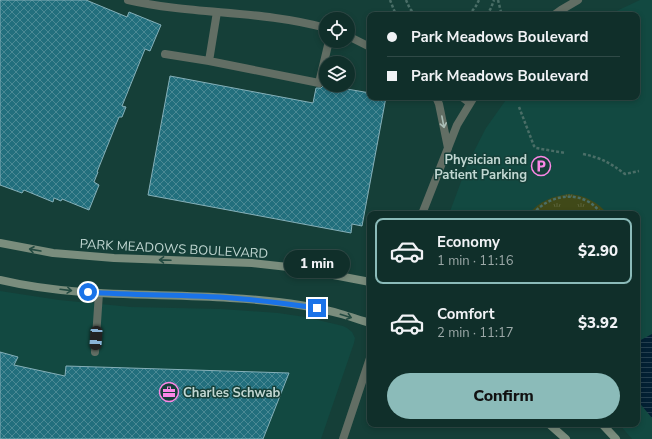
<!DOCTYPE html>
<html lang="en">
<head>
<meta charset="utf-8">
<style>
  body { margin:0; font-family:"Nunito Sans",sans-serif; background:#193732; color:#f1f3f6; height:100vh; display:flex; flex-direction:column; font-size:15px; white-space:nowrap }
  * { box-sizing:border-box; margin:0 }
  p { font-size:13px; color:#9ca9a8 }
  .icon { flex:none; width:22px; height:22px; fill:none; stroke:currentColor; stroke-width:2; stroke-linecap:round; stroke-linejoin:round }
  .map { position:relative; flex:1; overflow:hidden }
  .sheet { position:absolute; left:367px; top:211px; width:273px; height:216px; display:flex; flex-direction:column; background:#102f2a; border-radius:8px; box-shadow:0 2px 6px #0003,0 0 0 1px #304a47 }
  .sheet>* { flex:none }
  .hud { position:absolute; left:367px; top:12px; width:273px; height:88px; border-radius:8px; box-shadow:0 2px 6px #0003,0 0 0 1px #304a47; display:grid; align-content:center; height:88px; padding:0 20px; background:#102f2a }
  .fabs { position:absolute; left:319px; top:12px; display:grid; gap:8px }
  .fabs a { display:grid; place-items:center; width:36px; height:36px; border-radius:50%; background:#102f2a; box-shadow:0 2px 6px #0003,0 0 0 1px #304a47; font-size:20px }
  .end { position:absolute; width:18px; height:18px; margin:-9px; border:5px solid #1a73e8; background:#fff; box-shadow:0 0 0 2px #fff }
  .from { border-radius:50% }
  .bubble { position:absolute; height:28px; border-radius:14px; background:#102f2a; box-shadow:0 2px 6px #0003,0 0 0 1px #304a47; font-size:13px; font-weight:800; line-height:28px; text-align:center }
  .car { position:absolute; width:12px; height:24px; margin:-12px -6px; border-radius:5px; box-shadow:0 0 3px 1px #0007; background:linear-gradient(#222 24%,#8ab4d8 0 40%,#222 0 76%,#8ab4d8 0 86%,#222 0) }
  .hud b { display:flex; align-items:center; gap:14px; height:38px; font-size:15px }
  .hud b+b { border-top:1px solid #304a47 }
  .hud i { width:10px; height:10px; background:#f1f3f6 }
  ul { padding:7px 0 0; list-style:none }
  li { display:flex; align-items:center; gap:12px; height:66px; margin:0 8px 6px; padding:0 12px; border:2px solid transparent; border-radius:8px }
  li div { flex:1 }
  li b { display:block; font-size:15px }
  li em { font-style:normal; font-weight:800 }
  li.current { border-color:#8bbbb9 }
  li>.icon { width:36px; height:36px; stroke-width:1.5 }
  .action { display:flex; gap:8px; margin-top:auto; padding:8px 20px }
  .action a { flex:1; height:46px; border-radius:24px; background:#8bbbb9; color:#111; font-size:16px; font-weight:800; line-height:46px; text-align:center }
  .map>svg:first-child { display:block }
</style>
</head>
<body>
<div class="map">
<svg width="652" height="439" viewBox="0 0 652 439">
  <defs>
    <pattern id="grass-tufts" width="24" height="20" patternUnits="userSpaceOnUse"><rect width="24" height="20" fill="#404918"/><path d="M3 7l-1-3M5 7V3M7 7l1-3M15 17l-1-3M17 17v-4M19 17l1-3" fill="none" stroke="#5a6239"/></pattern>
    <pattern id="water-rules" width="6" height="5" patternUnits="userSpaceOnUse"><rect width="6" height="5" fill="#032033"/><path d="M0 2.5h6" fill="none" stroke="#264050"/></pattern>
    <pattern id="building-cross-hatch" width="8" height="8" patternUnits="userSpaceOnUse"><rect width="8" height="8" fill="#226f7d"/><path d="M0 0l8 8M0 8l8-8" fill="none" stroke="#4a8994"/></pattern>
  </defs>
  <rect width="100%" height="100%" fill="#153f38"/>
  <path fill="#124941" d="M640 0H652V439H632L619 424H637V214H449L468 163 486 128 508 97H637V15H608Z
    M0 291 59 300 131 307 221 309 278 313 305 317 343 326 347 328 352 332 355 338 354 343 321 439H0Z"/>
  <path fill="url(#grass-tufts)" d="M569 194C583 195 599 202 607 214H529C539 201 553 196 569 194Z"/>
  <path fill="url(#water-rules)" d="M652 334V418L637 400V342Z"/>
  <path fill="url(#building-cross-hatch)" stroke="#85b0b9" d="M0 0H86L127 17 129 12 161 25 150 51 145 49 122 106 126 107 122 117H119L97 172H98L94 182 99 185 89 210 62 199 61 201 54 198 53 202 24 190 22 193 0 185Z
    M170 76 313 103 316 88H321L324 85 370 93V97H386L362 226 352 224 351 233 148 195Z
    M0 352 18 357 14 365 65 376 66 366 289 373 263 439H0Z"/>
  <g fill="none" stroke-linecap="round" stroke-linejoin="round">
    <path stroke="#4a6e67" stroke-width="2.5" stroke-dasharray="3 2" stroke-linecap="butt" d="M390 0 396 15
      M406 0 410 9 416 15
      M498 0 501 12
      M469 15 476 6 479 0
      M487 15 491 8 494 0
      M519 107 534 146 536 148 565 153
      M583 154C602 158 610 163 625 174L639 171
      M533 214C545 199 567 192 585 200 592 203 597 208 602 214"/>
    <path stroke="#626e64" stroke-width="8" d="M217 12 209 61 319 83 329 41
      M165 54 209 61
      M95 352 99 293"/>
    <path stroke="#626e64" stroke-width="8" d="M128 0C193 15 262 10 326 28
      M554 15 561 10 578 0
      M348 36 370 47
      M436 97 439 104 448 148
      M462 97 470 103
      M422 214 457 125 474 97
      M343 439 370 358"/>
    <path stroke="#7a8d7d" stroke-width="8" d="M0 243 53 253 114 258 252 263 297 268 370 282
      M0 280C76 298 153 293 230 298 267 300 306 304 341 314 351 317 360 320 370 323
      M549 424 566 439
      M602 424 616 439"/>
  </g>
  <defs><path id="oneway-shaft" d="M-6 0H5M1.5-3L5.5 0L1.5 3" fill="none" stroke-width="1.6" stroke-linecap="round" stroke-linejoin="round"/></defs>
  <use stroke="#a9bdb6" href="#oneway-shaft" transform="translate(443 122) rotate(79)"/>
  <g stroke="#244b42">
    <use href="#oneway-shaft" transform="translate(35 250) rotate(-170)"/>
    <use href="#oneway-shaft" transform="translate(165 260) rotate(-178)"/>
    <use href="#oneway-shaft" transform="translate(66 290) rotate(7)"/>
    <use href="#oneway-shaft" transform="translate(346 316) rotate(17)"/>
  </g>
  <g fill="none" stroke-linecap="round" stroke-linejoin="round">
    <path stroke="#1a73e8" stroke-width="5" d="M88 292C136 296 184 294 232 298 260 300 288 304 317 308"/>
  </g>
  <defs>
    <g id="parking-ring" transform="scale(1)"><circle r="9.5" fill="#153f38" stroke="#fb87e6" stroke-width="1.5"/><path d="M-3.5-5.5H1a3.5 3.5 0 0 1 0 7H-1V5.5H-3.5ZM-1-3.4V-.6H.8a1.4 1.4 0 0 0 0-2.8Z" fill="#fb87e6"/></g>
    <g id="office-ring" transform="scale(1)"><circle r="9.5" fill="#153f38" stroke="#fb87e6" stroke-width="1.5"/><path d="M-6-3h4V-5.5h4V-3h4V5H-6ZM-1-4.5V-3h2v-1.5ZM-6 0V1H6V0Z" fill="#fb87e6"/></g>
  </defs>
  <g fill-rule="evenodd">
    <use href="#parking-ring" x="541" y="166"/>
    <use href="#office-ring" x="169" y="392"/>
  </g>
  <g text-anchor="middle" stroke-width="3" stroke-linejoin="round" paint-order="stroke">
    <g font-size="13" font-weight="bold" fill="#c1d7d2" stroke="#153f38" text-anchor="end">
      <text x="527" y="164">Physician and<tspan x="527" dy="15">Patient Parking</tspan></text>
      <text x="183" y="397" text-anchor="start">Charles Schwab</text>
    </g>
    <g font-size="13" fill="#c1d7d2" stroke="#153f38">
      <text transform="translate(174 248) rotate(3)" y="5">PARK MEADOWS BOULEVARD</text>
    </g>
  </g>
</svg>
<div class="fabs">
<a><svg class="icon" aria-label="locate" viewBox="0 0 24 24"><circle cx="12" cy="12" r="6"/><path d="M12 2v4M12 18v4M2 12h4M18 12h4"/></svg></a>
<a><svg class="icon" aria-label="layers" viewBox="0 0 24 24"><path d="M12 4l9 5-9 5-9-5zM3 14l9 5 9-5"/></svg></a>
</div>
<i class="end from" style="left:88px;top:292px"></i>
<i class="end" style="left:317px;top:308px"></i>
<div class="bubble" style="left:284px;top:250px;width:66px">1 min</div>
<i class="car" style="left:96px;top:338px;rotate:184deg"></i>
<div class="hud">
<b><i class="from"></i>Park Meadows Boulevard</b>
<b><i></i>Park Meadows Boulevard</b>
</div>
<section class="sheet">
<ul>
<li class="current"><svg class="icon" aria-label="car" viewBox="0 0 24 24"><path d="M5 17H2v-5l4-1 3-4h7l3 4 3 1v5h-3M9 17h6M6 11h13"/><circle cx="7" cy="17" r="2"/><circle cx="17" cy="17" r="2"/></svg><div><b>Economy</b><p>1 min · 11:16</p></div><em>$2.90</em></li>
<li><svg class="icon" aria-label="car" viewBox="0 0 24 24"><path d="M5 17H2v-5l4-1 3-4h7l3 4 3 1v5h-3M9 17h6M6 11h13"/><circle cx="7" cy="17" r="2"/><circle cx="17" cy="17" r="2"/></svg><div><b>Comfort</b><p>2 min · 11:17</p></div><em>$3.92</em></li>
</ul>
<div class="action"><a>Confirm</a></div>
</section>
</div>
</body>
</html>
